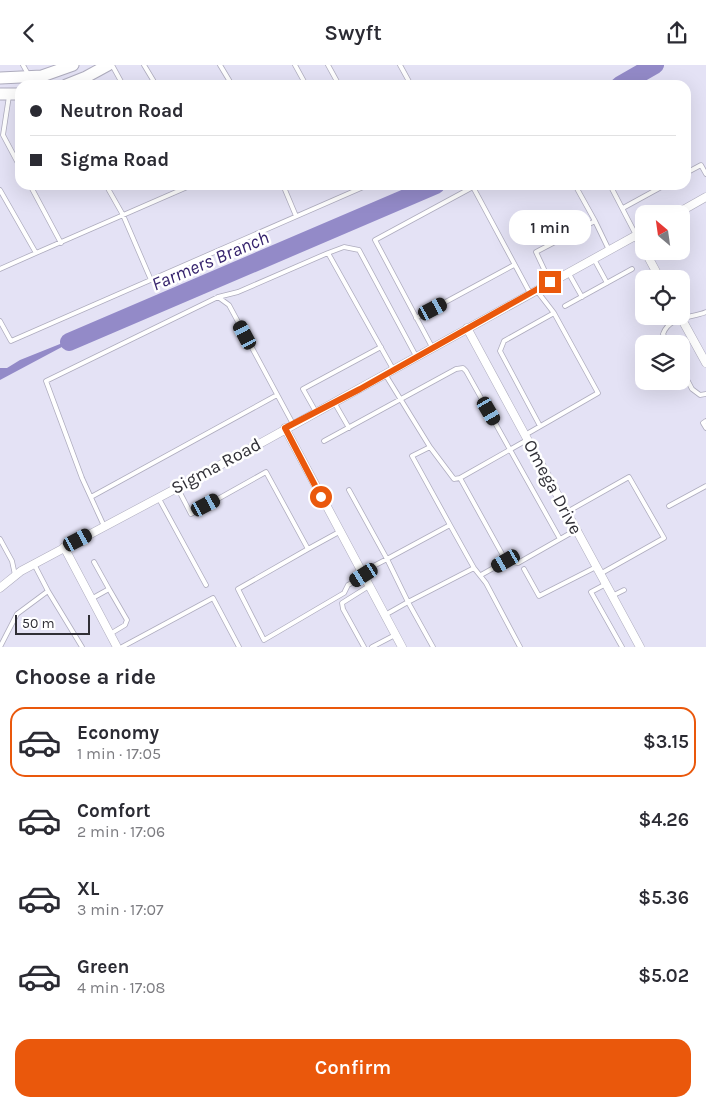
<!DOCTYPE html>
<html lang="en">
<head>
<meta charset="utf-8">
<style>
  body { margin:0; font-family:Karla,sans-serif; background:#f2f2f3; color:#2b2b33; height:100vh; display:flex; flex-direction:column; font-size:19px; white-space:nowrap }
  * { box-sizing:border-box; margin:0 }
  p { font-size:16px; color:#7c7c81 }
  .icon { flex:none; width:28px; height:28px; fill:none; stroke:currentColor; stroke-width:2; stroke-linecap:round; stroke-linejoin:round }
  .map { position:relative; height:582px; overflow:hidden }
  .side { display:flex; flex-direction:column; background:#fff; flex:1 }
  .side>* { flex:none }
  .banner { position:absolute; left:15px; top:15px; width:676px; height:110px; border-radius:15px; box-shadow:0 5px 20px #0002; display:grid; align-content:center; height:110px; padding:0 15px; background:#fff }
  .needle { width:32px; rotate:331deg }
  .tools { position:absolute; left:635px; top:140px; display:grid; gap:10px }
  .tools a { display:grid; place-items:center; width:55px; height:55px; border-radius:10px; background:#fff; box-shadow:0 5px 20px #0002; font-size:25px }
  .scale { position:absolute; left:15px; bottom:12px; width:75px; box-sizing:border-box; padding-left:5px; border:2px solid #302f36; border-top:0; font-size:14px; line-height:18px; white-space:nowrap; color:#302f36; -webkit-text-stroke:4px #fff; paint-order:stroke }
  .end { position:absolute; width:22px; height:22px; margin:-11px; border:6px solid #ea580c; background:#fff; box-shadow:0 0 0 2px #fff }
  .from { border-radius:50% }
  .bubble { position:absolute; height:35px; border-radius:15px; background:#fff; box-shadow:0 5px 20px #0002; font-size:16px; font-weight:600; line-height:35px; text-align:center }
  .car { position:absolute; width:15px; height:30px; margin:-15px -8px; border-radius:6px; box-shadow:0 0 4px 1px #0007; background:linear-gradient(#222 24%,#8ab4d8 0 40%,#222 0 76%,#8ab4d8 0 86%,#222 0) }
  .banner b { display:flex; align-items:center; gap:18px; height:48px; font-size:19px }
  .banner b+b { border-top:1px solid #e1e1e2 }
  .banner i { width:12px; height:12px; background:#2b2b33 }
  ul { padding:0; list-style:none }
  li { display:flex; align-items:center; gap:15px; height:70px; margin:0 10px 8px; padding:0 5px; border:2px solid transparent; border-radius:15px }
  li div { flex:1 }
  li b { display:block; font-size:19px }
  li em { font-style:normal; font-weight:600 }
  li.current { border-color:#ea580c }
  li>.icon { width:45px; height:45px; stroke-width:1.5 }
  h2 { padding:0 15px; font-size:22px; line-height:60px }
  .button { display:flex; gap:10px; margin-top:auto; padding:10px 15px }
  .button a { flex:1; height:58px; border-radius:15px; background:#ea580c; color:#fff; font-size:20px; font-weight:600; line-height:58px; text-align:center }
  header { display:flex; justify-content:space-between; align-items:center; height:65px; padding:0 15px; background:#fff; font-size:22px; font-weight:600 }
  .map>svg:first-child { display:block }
</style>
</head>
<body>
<header><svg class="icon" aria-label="back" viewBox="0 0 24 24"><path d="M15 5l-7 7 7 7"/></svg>Swyft<svg class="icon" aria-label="share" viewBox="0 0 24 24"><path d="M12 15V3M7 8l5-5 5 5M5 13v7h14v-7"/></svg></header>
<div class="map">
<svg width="706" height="582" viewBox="0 0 706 582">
  <rect width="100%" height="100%" fill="#e4e2f5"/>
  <path fill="#938ac8" d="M90 267 0 315V303H7L20 295Z"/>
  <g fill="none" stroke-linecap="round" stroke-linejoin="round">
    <path stroke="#938ac8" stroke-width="18" d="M620 20 655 0
      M69 277 436 120"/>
    <g stroke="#aeacbe" stroke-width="5.5">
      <path id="lane" d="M23 0 28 9
        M112 0 123 20
        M144 0 156 20
        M220 0 232 20
        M295 0 306 20
        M328 0 339 20
        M400 0 411 20
        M9 31 3 70 20 102
        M686 108 701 100 706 109
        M30 120 61 178
        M106 120 123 150 151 215
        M283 120 296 151
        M575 120 595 156
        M610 120 636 170
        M0 125 36 188 0 204
        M623 143 665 120
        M36 188 192 120
        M328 188 344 182 359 185 416 291
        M594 194 607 218
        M568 207 582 232
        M550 217 536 187 595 156 609 185
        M218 232 238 227 328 188 393 304
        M565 241 632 204
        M416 253 514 200
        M0 256 11 276 368 120
        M668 279 663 269C669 251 692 253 706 247
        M432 282 375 175 473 122 530 228
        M681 303 692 324 700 330 706 329
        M334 337 349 363
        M316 347 303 324 381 282
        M706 356 703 358 706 363
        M540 361 500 286 504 276 554 248
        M525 370 598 328 554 248 537 226
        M324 376 456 304 463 303 466 306 560 474
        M430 382 454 414 460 413 527 375
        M460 413 506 496 518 498 576 465
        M177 422 191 449 266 407 308 484 339 467
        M349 425 387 494 450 460 412 391 430 382 385 309
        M91 432 277 330
        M158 432 206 520
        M669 441 706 421
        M567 447 629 412 664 473 600 509
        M104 461 82 413 46 316 218 232 229 240 293 359
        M0 474 12 496 15 510
        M308 484 238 524 264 575 344 528 348 520 364 511
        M94 497 109 524
        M474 503 486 518 520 582
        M524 504 539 531 596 502
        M362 507 387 494 408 537 474 503 450 460
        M481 510 506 496
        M606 519 591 527 622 582
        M48 526 82 582
        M612 531 624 525
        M91 534 109 524 127 555 125 560 110 569
        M385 550 408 537 433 582
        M0 582 17 549 48 526 34 499
        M122 582 213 533 239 582
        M364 582 343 544 342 538 369 521
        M372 582 395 570"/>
    </g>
    <g stroke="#aeacbe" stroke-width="9">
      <path id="street" d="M676 149 706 132
        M636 170 644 185
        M645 186 660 214
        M680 251 706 298
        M467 263 640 582
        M285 363 402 582
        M64 482 117 582
        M0 523 21 506 252 383 644 166"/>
    </g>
    <g stroke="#aeacbe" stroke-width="13">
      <path id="secondary" d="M0 13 42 11 73 0
        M66 20 86 12 108 0
        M0 29H20"/>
    </g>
    <use href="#lane" stroke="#fff" stroke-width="4"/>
    <use href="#street" stroke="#fff" stroke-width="8"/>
    <use href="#secondary" stroke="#fff" stroke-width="11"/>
  </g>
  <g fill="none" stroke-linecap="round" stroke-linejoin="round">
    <path stroke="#ea580c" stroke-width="6" d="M321 432 285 363 360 324 550 217"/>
  </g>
  <g text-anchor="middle" stroke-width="5" stroke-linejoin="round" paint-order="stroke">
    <g font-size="18" fill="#302f36" stroke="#fff">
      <text transform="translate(216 401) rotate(-28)" y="6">Sigma Road</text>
      <text transform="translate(553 422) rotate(62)" y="6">Omega Drive</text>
    </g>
    <g font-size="19" font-style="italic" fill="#36236d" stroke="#fff">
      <text transform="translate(210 195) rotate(-23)" y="7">Farmers Branch</text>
    </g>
  </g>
</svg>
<div class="tools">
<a><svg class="needle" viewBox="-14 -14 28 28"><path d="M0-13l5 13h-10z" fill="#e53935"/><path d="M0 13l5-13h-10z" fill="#7c7c81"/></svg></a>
<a><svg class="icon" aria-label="locate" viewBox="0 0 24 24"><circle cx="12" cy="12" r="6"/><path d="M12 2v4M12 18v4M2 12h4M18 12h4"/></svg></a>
<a><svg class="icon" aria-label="layers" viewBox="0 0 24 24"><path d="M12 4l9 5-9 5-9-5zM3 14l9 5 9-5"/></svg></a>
</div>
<div class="scale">50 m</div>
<i class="end from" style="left:321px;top:432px"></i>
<i class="end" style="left:550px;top:217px"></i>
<div class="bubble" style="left:509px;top:145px;width:82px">1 min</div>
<i class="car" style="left:433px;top:244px;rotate:62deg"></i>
<i class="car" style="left:245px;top:270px;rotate:332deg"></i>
<i class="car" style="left:489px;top:346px;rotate:150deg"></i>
<i class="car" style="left:206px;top:440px;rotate:62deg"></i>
<i class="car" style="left:78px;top:475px;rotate:62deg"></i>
<i class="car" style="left:506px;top:496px;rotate:240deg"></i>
<i class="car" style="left:364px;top:510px;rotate:238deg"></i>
<div class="banner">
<b><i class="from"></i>Neutron Road</b>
<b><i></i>Sigma Road</b>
</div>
</div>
<section class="side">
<h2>Choose a ride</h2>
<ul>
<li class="current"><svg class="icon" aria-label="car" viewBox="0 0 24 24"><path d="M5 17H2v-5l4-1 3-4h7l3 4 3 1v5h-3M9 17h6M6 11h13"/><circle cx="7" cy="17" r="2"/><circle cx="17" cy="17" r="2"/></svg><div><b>Economy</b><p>1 min · 17:05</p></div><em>$3.15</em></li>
<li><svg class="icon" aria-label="car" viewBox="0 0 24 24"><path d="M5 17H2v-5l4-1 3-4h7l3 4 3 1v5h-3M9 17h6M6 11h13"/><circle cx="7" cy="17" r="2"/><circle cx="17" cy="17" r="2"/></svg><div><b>Comfort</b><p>2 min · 17:06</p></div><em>$4.26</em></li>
<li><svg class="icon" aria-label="car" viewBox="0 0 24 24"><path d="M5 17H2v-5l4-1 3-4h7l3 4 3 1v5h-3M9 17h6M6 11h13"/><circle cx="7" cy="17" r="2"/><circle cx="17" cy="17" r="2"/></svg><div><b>XL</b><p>3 min · 17:07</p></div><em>$5.36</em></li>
<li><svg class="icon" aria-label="car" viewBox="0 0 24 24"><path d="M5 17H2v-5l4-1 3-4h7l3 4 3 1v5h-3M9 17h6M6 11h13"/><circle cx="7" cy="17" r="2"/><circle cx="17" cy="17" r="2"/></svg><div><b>Green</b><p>4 min · 17:08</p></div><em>$5.02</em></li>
</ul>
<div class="button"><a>Confirm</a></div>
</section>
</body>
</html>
